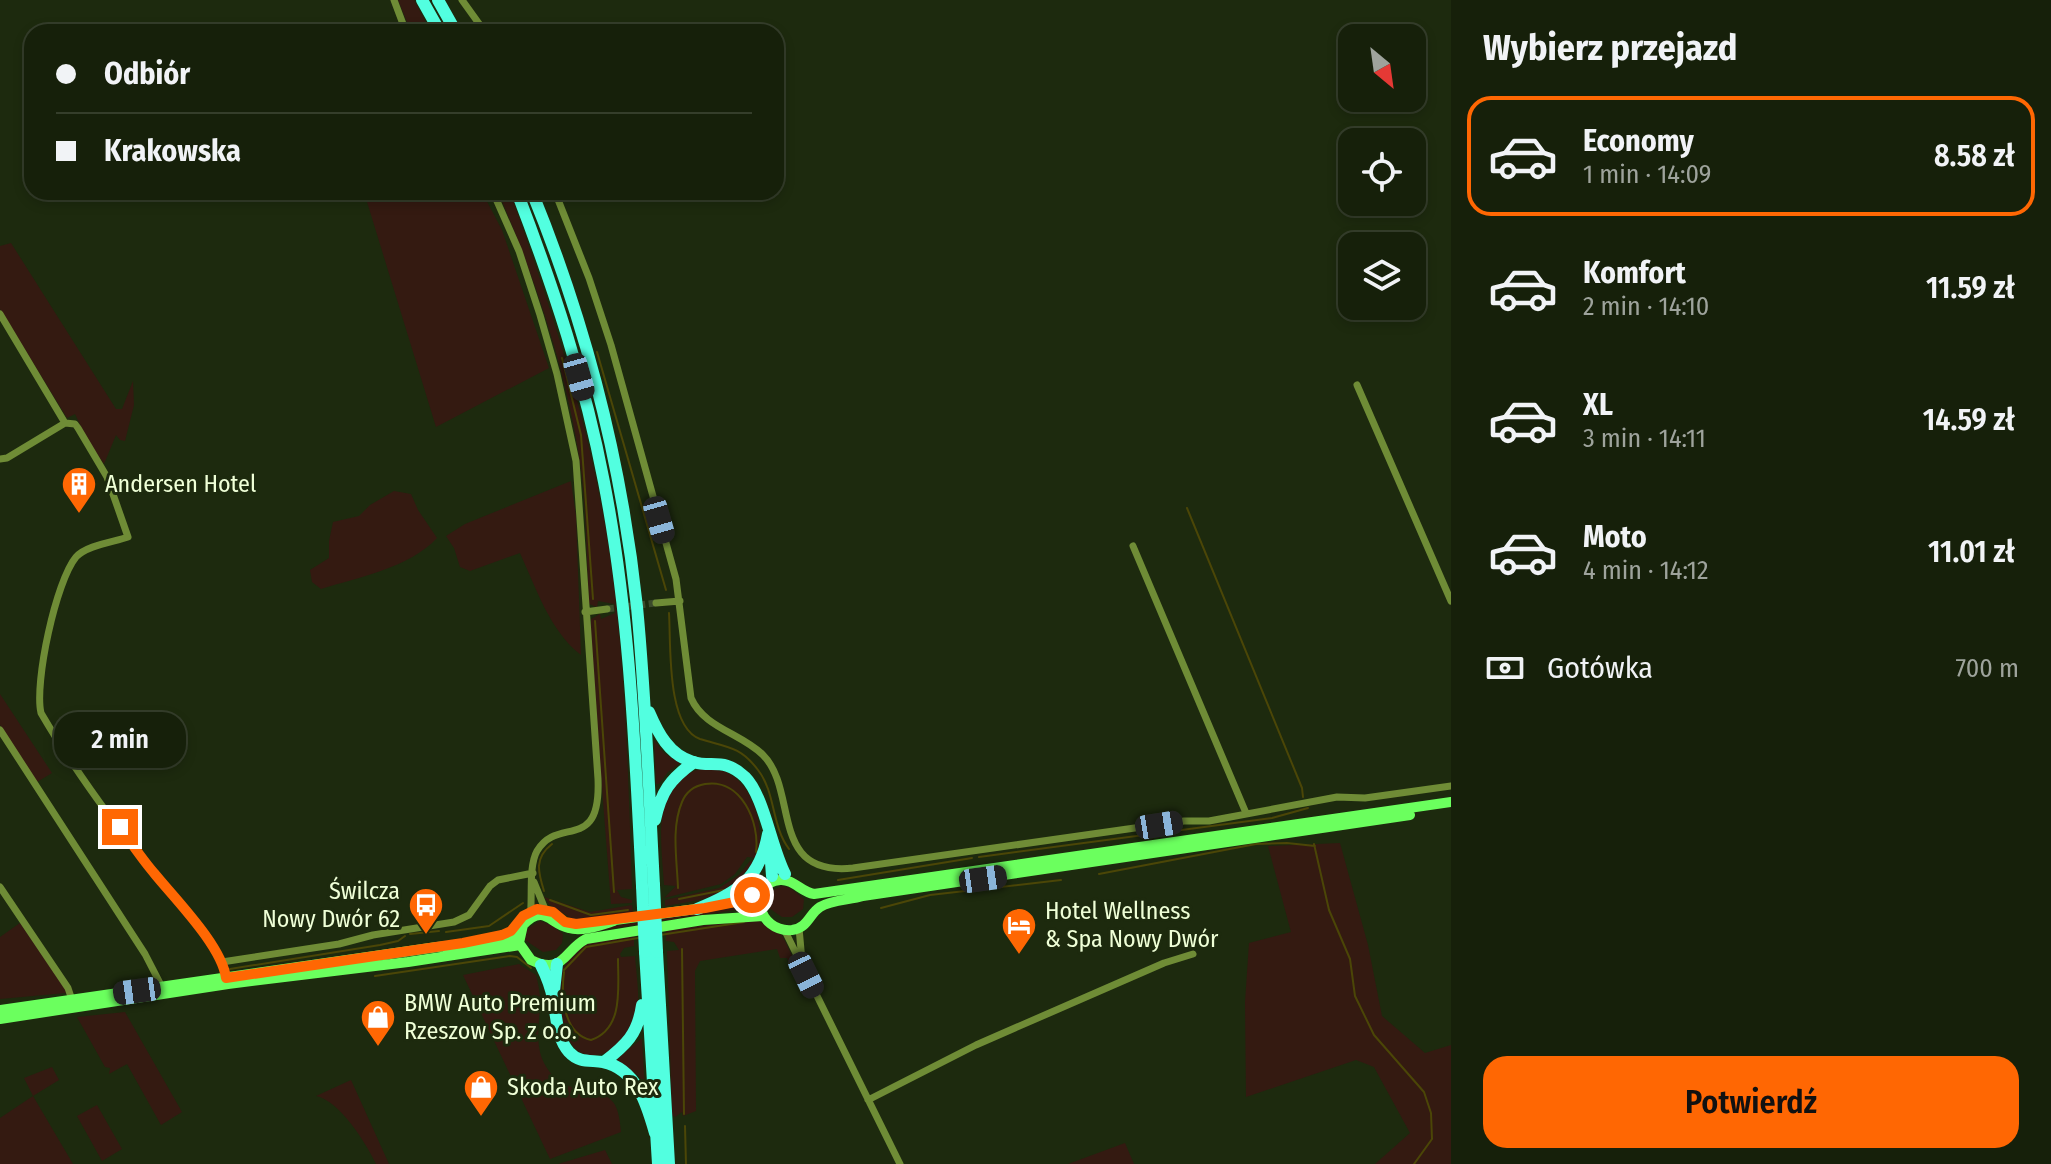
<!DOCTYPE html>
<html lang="pl">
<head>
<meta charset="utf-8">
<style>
  body { margin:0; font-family:"Fira Sans Condensed",sans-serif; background:#1f2813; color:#f1f3f6; height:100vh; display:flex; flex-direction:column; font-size:30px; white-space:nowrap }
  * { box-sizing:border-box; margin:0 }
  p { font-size:26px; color:#9ea39c }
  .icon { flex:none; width:44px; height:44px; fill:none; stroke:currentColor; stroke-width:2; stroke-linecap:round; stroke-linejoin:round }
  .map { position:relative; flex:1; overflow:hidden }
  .side { display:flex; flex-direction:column; background:#16200a; width:600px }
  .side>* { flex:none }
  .banner { position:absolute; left:24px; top:24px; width:760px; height:176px; border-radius:24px; box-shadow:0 4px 12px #0003,0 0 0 2px #353e2b; display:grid; align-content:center; height:176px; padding:0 32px; background:#16200a }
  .needle { width:52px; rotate:151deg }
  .fabs { position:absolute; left:1338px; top:24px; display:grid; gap:16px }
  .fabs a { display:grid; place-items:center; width:88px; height:88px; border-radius:16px; background:#16200a; box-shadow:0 4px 12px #0003,0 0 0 2px #353e2b; font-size:40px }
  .end { position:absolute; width:36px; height:36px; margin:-18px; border:10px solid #ff6703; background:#fff; box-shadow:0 0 0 4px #fff }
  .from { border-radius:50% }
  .bubble { position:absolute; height:56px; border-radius:24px; background:#16200a; box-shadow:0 4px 12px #0003,0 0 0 2px #353e2b; font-size:26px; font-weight:600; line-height:56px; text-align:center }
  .car { position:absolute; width:24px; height:48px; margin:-24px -12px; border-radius:10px; box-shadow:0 0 6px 2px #0007; background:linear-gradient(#222 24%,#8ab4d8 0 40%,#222 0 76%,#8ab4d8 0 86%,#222 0) }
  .banner b { display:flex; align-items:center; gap:28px; height:76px; font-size:30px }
  .banner b+b { border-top:2px solid #353e2b }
  .banner i { width:20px; height:20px; background:#f1f3f6 }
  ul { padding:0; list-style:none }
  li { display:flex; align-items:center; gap:24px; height:120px; margin:0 16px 12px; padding:0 16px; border:4px solid transparent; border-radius:24px }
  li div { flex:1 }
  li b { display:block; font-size:30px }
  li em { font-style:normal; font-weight:600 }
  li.current { border-color:#ff6703 }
  li>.icon { width:72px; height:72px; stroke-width:1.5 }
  h2 { padding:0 32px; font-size:36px; line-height:96px }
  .pay { display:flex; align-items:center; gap:20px; height:88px; padding:0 32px; font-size:30px }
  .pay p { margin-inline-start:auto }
  .action { display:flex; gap:16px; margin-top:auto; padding:16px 32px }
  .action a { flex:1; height:92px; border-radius:24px; background:#ff6703; color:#111; font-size:32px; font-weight:600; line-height:92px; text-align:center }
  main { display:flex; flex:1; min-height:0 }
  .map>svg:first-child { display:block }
</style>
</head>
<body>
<main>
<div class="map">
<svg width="1451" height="1164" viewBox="0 0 1451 1164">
  <rect width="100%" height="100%" fill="#1d2a0e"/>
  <path fill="#341a11" d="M398 0H414L431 32H411Z
    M364 192H482L502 230 549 368 436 427Z
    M498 192H510C551 308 589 421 608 543 626 657 628 773 632 889L617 890 621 897 632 900V903L611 904 591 646V619L600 614 601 619 615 613 614 604 598 601 597 607 589 604C586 557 587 509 580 463 567 372 534 275 498 192Z
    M11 243 116 409H122L133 381 134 405 125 441 120 440 116 435 104 464 88 441 75 414 67 418 0 309V246Z
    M571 481 576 516 581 655C550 631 536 588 520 553L470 571 460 567 454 548 446 536 465 524Z
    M394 491 411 494 418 510 437 538C409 568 359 577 321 589L312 582 310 570 329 558V541L333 522 359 516 370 505Z
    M0 694 52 773 37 782 0 725Z
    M654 740 664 753 680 763 668 772 659 784H656Z
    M701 769C709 769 718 769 726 772 755 785 765 830 758 858L747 857 735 874 721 884 664 898 676 886 664 885C662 845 649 781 701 769Z
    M1340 843 1368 945 1382 1016 1425 1053 1451 1045V1164H1375L1410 1133 1374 1067 1356 1060 1246 1097 1245 1002 1249 943 1291 932 1268 846Z
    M750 861 757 863C737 897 700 900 665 906V900L719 888 739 875Z
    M782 886 790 888 804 899 803 909 792 917H782L766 906 770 891Z
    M544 897 590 912 632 905 633 913 575 921 550 905Z
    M754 905 755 907 575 934 577 931Z
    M755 919 782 935 799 970 798 974 794 973 787 958H780L777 949 700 961 695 971 696 1111 683 1116 682 1112 675 1117 672 1115 667 951 679 950 674 942 666 941V930Z
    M540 921 551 925 563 934 562 943 556 950 543 952 525 940 527 929Z
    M20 923 65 988 66 993 0 999V937Z
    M634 935V946L624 948 620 954 621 957 635 956C636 973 642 1008 635 1024 631 1034 615 1050 605 1053 558 1068 560 1002 558 973L583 944Z
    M519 964 536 975C538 983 540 992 540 1000 540 1022 534 1042 544 1063 563 1100 600 1084 613 1102 619 1109 620 1123 621 1132L550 1159 463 975Z
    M125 1012 182 1112 161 1125 127 1064 109 1074 110 1068 105 1067 77 1017Z
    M641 1039H642L645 1087 639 1076 615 1061Z
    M52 1067 59 1080 33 1096 73 1164H0V1118L33 1096 24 1078Z
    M351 1080 389 1164H376C366 1143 340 1101 316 1096Z
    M97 1105 122 1149 102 1161 77 1116Z
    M1125 1143 1134 1164H1068Z
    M605 1150 612 1164H558Z"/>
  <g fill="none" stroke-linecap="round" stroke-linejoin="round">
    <path stroke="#4b4607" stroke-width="2" d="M597 352 666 590
      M562 358 581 435 593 599
      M1187 508 1302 788 1303 797
      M669 613C671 643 666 727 700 739 726 747 740 746 758 770 776 793 771 825 789 849
      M595 621 614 892
      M1314 844 1329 910 1350 959 1355 996 1374 1035 1424 1092 1431 1113 1432 1139 1414 1164
      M979 857 1272 818 1308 808
      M1099 874 1256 844 1287 843 1315 846
      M838 880 972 858
      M678 888C677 860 671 828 682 802 686 792 694 786 705 784 741 778 760 822 756 852
      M544 891C538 872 534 858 552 844
      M679 899 724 890
      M550 900 591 915 628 910
      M881 908 930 895 1061 880
      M446 932 489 926 523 903
      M410 934 439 931
      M660 935 744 922
      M682 949 684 1114
      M230 969 380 945 398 941 405 936
      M564 970 586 947 638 938
      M564 972C561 995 563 1034 591 1040 624 1029 618 987 618 959
      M375 976 510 956 517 957 531 968
      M685 1126 686 1164"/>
    <path stroke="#3c4a2c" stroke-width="7" stroke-dasharray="7 3.5" stroke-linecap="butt" d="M607 609 656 603"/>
    <path stroke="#6f8c36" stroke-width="7" d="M394 0 406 32
      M462 0 485 32
      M493 192 519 251 540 315 557 374 576 461 598 779C601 854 558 815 537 851 528 867 533 900 530 919
      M555 192 589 278 611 345 676 579 691 698C704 728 741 733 763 755 799 791 768 877 853 868L1184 821H1209L1337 797 1365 798 1451 786
      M0 314 65 423
      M1357 385 1451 601
      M0 459 7 458 65 423 75 424 78 428 107 477 128 537C114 542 87 545 76 557 56 581 34 683 41 713 73 768 112 821 151 870 176 902 220 940 227 981
      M1133 546 1246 813
      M656 603 680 601
      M585 612 607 609
      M0 730 145 954 162 987
      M534 882 545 909
      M0 887 68 988 73 1003
      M799 928 802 961
      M784 929 900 1164
      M222 962 339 944 373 935 454 922 469 915 490 886 498 880 533 873
      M868 1100 976 1045 1164 963 1193 954"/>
    <path stroke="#6bff5e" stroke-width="10" d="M863 896C850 900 831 900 820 907 809 914 808 928 792 930 757 933 747 883 780 880 794 879 801 892 814 894L1451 802
      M856 897 1410 815
      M714 905 749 898 762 882
      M608 921 703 908
      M614 921C601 925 582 932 569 928 549 924 545 903 523 925L519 943 531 960C564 976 564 950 586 939L703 920 763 916
      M0 1010 437 947 480 943 519 935
      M0 1019 228 984 408 962 520 945"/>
    <path stroke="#52ffe0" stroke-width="12" d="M422 0 440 32
      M438 0 456 32
      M517 192C553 286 585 382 604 482 630 615 635 750 642 886
      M532 192C586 324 622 466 637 607 646 700 649 792 654 885
      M649 712C658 733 669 755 693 762 712 768 724 757 745 777 764 796 771 847 785 874
      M655 820C661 792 670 779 694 762
      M770 849 772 876
      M697 909C737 893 760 879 768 834
      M645 952 658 1164
      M657 952 669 1164
      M541 965C546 975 551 987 553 999 557 1017 556 1037 569 1052 579 1063 590 1060 603 1062 637 1069 647 1105 655 1133
      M554 991 557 964
      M604 1062C626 1045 638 1034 642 1005"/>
    <path stroke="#52ffe0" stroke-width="12" d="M654 885 657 952
      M642 886 645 952"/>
  </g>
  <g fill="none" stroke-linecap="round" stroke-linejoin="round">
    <path stroke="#ff6703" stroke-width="10" d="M120 827C131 843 142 859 154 873 175 899 222 946 226 978L463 943 502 935 511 931 523 916 537 909 553 912 565 922 576 924 705 908 745 900 752 895"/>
  </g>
  <defs>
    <g id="building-pin" transform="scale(1.8)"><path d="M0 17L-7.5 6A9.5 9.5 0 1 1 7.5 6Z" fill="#ff6703" stroke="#1d2a0e"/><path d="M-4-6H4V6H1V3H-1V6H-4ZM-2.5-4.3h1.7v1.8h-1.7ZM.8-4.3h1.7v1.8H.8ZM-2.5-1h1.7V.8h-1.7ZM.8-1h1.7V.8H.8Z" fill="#fff"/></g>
    <g id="bus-pin" transform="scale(1.8)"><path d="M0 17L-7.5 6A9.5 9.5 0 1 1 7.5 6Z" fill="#ff6703" stroke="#1d2a0e"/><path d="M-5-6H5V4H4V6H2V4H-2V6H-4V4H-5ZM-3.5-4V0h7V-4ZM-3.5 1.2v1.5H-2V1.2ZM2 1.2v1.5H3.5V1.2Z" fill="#fff"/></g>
    <g id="hotel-pin" transform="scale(1.8)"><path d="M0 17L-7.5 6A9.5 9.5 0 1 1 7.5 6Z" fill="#ff6703" stroke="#1d2a0e"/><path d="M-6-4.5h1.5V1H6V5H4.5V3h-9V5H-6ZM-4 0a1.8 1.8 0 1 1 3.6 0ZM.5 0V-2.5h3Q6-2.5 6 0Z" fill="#fff"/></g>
    <g id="shop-pin" transform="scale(1.8)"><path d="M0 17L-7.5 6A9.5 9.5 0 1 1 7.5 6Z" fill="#ff6703" stroke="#1d2a0e"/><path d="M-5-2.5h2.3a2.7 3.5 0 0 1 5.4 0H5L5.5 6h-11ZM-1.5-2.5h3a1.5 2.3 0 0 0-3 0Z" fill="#fff"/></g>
  </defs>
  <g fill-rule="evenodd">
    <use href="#building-pin" x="79" y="484"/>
    <use href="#bus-pin" x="426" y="905"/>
    <use href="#hotel-pin" x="1019" y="925"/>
    <use href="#shop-pin" x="378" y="1017"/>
    <use href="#shop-pin" x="481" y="1087"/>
  </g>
  <g text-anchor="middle" stroke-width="6" stroke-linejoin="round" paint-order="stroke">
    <g font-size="24" fill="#efffd7" stroke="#1d2a0e" text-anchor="start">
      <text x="105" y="492">Andersen Hotel</text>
      <text x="400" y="899" text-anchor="end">Świlcza<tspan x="400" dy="28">Nowy Dwór 62</tspan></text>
      <text x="1045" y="919">Hotel Wellness<tspan x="1045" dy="28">&amp; Spa Nowy Dwór</tspan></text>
      <text x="404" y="1011">BMW Auto Premium<tspan x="404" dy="28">Rzeszow Sp. z o.o.</tspan></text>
      <text x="507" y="1095">Skoda Auto Rex</text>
    </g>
  </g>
</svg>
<div class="fabs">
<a><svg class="needle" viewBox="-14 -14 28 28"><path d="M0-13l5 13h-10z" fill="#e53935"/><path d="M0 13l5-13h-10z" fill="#9ea39c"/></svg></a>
<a><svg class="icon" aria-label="locate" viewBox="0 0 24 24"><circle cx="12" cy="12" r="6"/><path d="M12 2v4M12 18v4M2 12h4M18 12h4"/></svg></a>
<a><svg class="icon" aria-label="layers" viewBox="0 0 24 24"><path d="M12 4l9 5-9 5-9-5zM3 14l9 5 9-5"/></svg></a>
</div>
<i class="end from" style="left:752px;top:895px"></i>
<i class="end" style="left:120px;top:827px"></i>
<div class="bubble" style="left:54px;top:712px;width:132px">2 min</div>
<i class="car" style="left:579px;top:377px;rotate:164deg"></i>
<i class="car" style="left:659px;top:520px;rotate:164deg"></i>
<i class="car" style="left:1159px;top:825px;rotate:81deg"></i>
<i class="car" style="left:983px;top:879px;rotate:82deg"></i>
<i class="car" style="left:806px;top:975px;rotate:154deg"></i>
<i class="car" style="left:137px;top:991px;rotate:262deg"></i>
<div class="banner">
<b><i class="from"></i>Odbiór</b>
<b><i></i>Krakowska</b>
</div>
</div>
<section class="side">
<h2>Wybierz przejazd</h2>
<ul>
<li class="current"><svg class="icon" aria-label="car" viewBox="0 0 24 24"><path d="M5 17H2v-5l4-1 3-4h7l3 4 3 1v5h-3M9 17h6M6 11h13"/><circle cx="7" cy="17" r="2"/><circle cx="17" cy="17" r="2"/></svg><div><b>Economy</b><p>1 min · 14:09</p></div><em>8.58 zł</em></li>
<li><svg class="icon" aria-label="car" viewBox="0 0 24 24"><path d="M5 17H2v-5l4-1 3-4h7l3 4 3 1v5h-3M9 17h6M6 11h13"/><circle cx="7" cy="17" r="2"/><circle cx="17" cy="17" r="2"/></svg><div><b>Komfort</b><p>2 min · 14:10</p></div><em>11.59 zł</em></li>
<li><svg class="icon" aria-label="car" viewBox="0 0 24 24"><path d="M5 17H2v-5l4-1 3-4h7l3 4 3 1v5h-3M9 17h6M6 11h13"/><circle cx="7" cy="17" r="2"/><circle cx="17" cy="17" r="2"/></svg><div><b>XL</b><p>3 min · 14:11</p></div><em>14.59 zł</em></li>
<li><svg class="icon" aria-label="car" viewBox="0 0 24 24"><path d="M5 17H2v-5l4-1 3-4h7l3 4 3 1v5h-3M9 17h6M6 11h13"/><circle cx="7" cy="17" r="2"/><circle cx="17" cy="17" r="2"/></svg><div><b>Moto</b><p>4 min · 14:12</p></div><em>11.01 zł</em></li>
</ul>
<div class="pay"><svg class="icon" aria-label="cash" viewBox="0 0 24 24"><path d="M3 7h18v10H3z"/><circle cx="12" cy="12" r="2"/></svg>Gotówka<p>700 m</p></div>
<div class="action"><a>Potwierdź</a></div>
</section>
</main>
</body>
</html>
